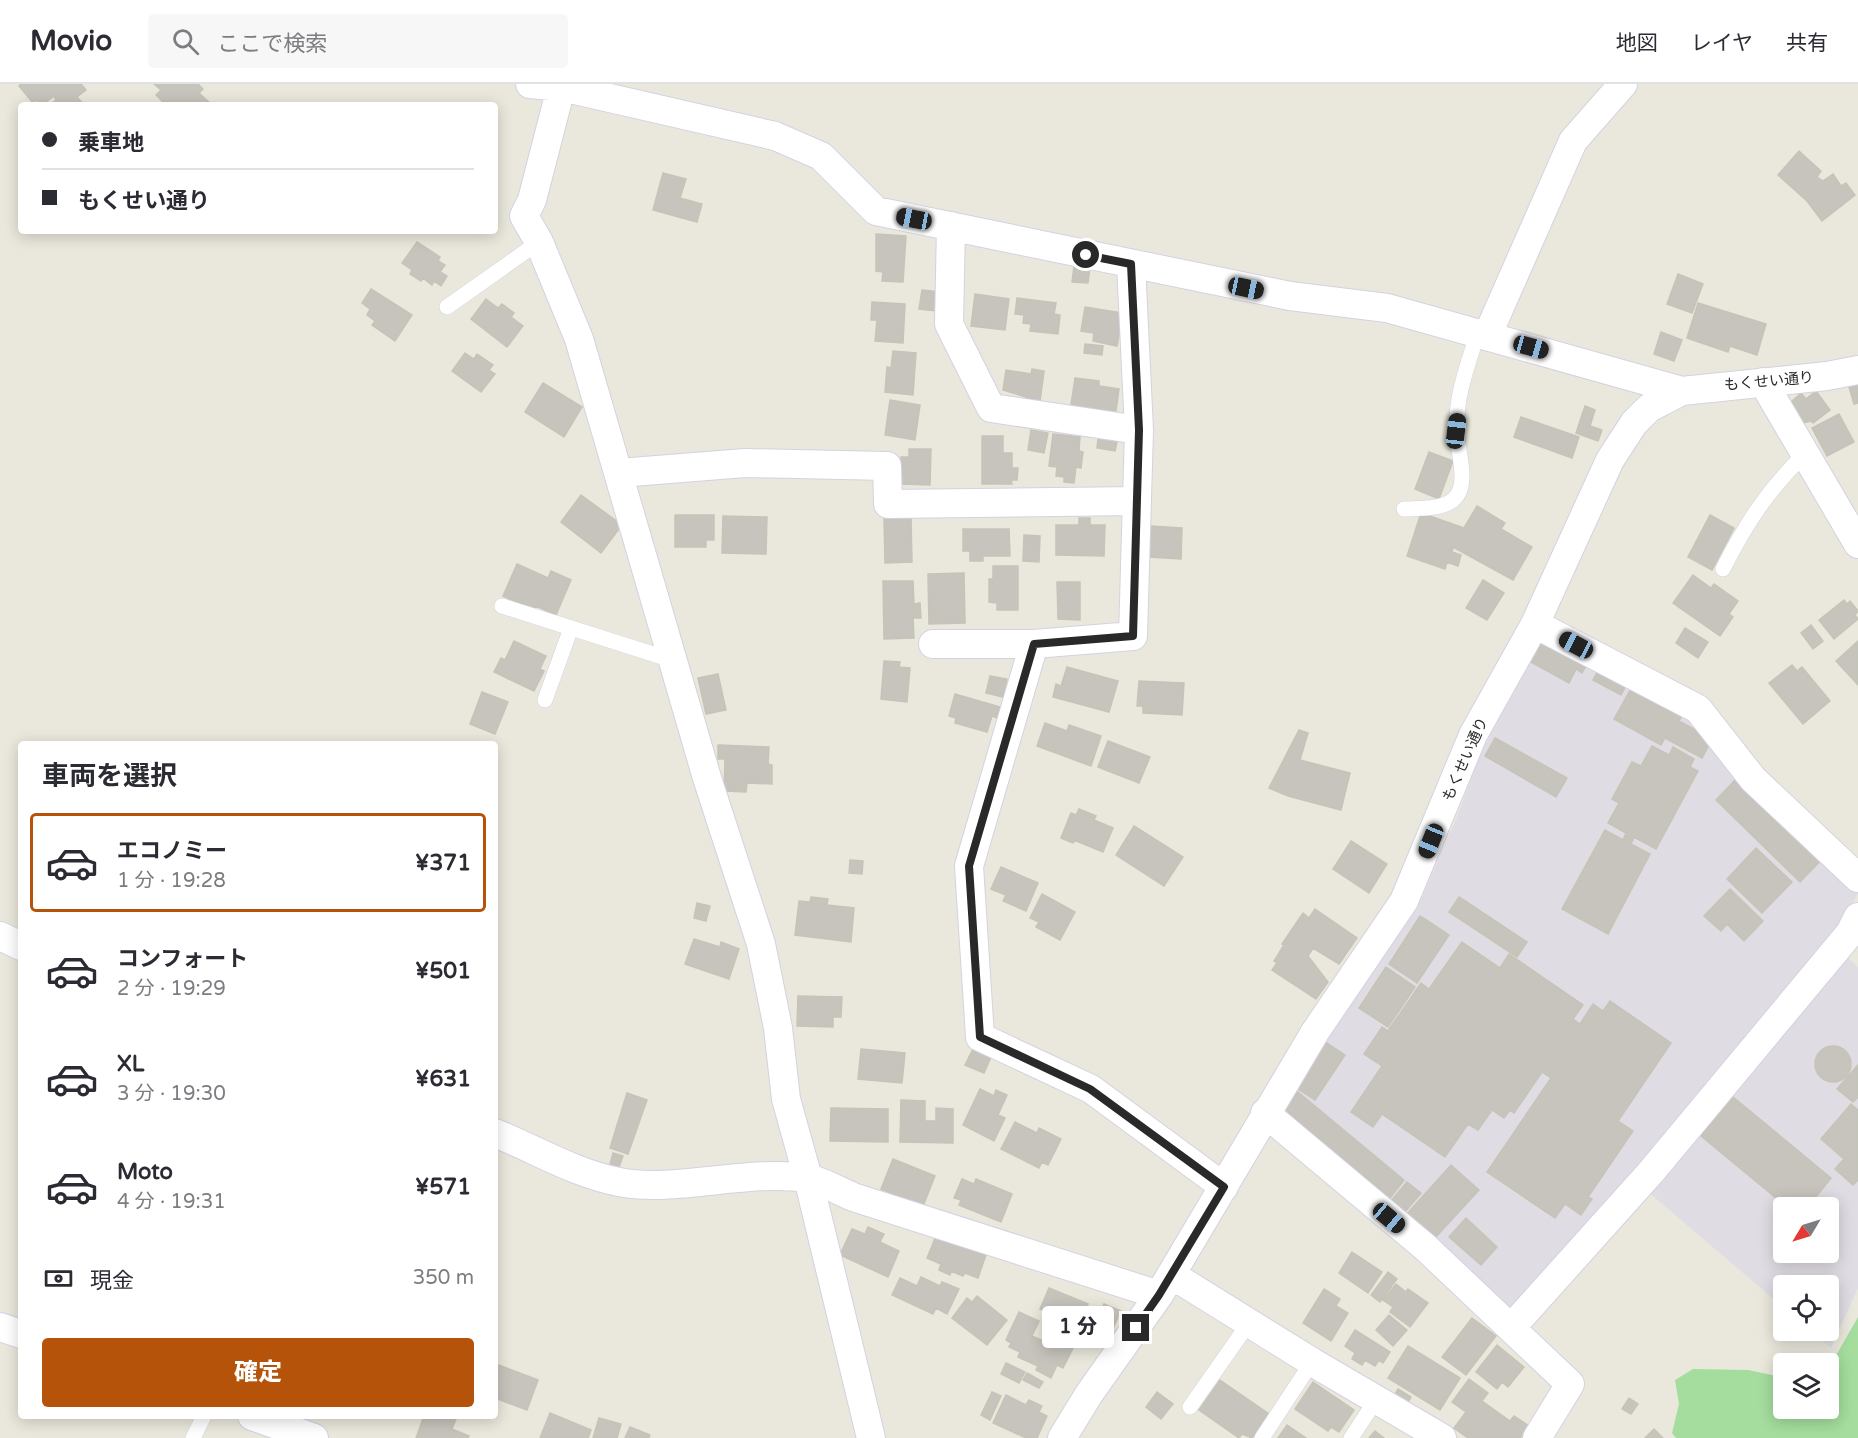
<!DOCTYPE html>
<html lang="ja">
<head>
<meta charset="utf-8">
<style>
  body { margin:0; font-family:"Varela Round","Noto Sans JP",sans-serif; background:#f7f7f7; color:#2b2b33; height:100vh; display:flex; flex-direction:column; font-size:22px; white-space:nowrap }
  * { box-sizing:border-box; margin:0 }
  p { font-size:20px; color:#7c7c81 }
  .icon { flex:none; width:33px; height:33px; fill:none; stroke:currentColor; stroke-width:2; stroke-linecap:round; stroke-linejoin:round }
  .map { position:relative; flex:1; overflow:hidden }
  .sheet { position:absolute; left:18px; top:657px; width:480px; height:678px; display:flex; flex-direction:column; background:#fff; border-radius:6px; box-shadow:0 3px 15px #0003 }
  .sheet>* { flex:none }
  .top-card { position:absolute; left:18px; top:18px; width:480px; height:132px; border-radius:6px; box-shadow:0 3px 15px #0003; display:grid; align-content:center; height:132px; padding:0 24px; background:#fff }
  .needle { width:39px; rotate:232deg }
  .fabs { position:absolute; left:1773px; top:1113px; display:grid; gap:12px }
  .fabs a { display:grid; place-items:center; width:66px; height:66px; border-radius:6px; background:#fff; box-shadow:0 3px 15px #0003; font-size:30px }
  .end { position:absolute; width:27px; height:27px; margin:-14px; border:8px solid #292929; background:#fff; box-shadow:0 0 0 3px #fff }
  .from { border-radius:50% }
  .bubble { position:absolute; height:42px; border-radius:6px; background:#fff; box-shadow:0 3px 15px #0003; font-size:20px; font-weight:800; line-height:42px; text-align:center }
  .car { position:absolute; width:18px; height:36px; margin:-18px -9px; border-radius:8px; box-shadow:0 0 4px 2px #0007; background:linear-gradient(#222 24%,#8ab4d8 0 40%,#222 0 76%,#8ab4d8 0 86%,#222 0) }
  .top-card b { display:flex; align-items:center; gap:21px; height:57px; font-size:22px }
  .top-card b+b { border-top:2px solid #e1e1e2 }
  .top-card i { width:15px; height:15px; background:#2b2b33 }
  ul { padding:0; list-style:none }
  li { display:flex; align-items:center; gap:18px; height:99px; margin:0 12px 9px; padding:0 12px; border:3px solid transparent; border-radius:6px }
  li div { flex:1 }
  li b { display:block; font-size:22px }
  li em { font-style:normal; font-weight:800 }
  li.on { border-color:#b45309 }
  li>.icon { width:54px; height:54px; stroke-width:1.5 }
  h2 { padding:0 24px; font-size:27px; line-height:72px }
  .pay { display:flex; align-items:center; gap:15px; height:66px; padding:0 24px; font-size:22px }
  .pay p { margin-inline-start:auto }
  .action { display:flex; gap:12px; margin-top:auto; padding:12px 24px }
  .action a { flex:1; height:69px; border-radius:6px; background:#b45309; color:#fff; font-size:24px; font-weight:800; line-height:69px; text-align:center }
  header { display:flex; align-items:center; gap:36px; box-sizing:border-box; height:84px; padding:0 30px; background:#fff; border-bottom:2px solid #e1e1e2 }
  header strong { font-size:28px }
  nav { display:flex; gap:33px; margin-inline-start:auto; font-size:21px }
  .search { width:420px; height:54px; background:#f7f7f7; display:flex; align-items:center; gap:15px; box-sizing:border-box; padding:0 21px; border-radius:6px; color:#7c7c81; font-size:22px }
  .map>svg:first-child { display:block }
</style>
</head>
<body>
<header>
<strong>Movio</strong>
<div class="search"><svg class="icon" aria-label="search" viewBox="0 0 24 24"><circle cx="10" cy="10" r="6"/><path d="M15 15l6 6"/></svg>ここで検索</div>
<nav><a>地図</a><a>レイヤ</a><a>共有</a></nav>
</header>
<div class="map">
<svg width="1858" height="1354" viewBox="0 0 1858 1354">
  <rect width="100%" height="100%" fill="#eae8dc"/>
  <path fill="#e0dce3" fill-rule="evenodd" d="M1543 548 1695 630 1858 802V810L1830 857 1858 883V1204L1831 1264 1811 1247 1828 1246V1202H1784L1783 1223 1633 1095 1517 1225 1506 1224 1282 1024 1422 813 1455 738 1481 669ZM1784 1124H1828V1168H1784Z"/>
  <path fill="#a4dd9d" d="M1858 1233V1354H1676L1672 1349 1679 1320 1675 1296 1693 1285 1748 1286 1777 1292 1783 1290 1784 1324H1828V1280L1820 1279 1834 1275Z"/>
  <path fill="#c6c4bc" stroke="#c5c4b6" stroke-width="1.5" d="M21 0H81L86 6 77 13 84 21H49L56 16 54 12 42 21 36 16 33 19 19 2Z
    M154 0H198L203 5 199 9 212 21H166L156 11 161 6Z
    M1799 67 1821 87 1817 93 1823 97 1833 90 1841 102 1846 99 1855 111 1822 137 1807 117 1778 91Z
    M663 89 686 95 680 114 702 120 697 138 653 126Z
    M876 150 906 152 903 198 882 197 883 188 876 187Z
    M417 158 440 173 438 177 445 181 440 188 447 192 441 202 434 197 432 201 423 194 421 197 410 190 412 186 402 179Z
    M1074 182 1090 183 1088 199 1072 198Z
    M1678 190 1703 200 1692 229 1667 220Z
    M371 205 412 231 395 257 372 241 375 237 367 231 370 225 362 219Z
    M922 206 939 208 937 227 919 225Z
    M975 210 1009 215 1005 246 971 242Z
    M1017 214 1056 219 1054 230 1060 231 1058 250 1030 247 1031 240 1023 239 1024 231 1015 230Z
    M486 215 498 224 502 220 514 229 511 233 523 242 507 263 471 235Z
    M872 218 905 220 903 259 875 257 877 236H871Z
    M1698 219 1766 240 1757 271 1730 262 1728 268 1687 254Z
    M1085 223 1123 229 1117 262 1093 257 1094 249 1081 247Z
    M1661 248 1682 256 1674 277 1654 270Z
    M1085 260 1103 262 1102 271 1084 269Z
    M893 267 916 269 913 311 885 308 887 283 891 284Z
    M465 269 474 275 477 270 493 281 489 286 495 290 481 308 452 287Z
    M1032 285 1044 287 1040 318 1025 316 1026 313 1003 306 1006 286 1031 290Z
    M1075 294 1099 297V302L1119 305 1116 327 1111 326 1110 333 1087 324 1071 321Z
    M543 299 582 323 564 353 525 328Z
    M1858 300V319L1854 320 1849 303Z
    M1816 307 1830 326 1813 339 1811 337 1803 339 1792 325 1795 323 1791 318 1801 309 1806 315Z
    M890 316 920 321 915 356 885 351Z
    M1585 322 1595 326 1590 342 1602 346 1598 357 1576 349Z
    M1839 330 1854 358 1827 372 1812 344Z
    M1521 333 1579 353 1572 374 1514 353Z
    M1031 346 1048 349 1044 369 1028 366Z
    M1053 350 1080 353 1079 367 1083 368 1081 384 1076 383 1074 399 1064 398V393L1056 392 1057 383 1049 382Z
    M982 352H1003V369H1012V384H1018L1017 396H1011L1012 400H982Z
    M1098 355 1117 358 1115 367 1097 364Z
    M909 365H931L930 401 901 400V373H909Z
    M1429 368 1453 377 1439 415 1415 405Z
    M581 411 622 441 601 469 561 438Z
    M1477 422 1505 439 1501 445 1532 463 1513 496 1453 463 1452 468 1461 471 1458 482 1447 478 1445 485 1407 472 1421 429 1464 444Z
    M675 431H714V456H706V463H675Z
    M1710 431 1734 444 1712 486 1688 473Z
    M723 432 767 433 766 470 722 469Z
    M884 434H911L912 478 885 479Z
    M1079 434H1090V441H1105L1104 472 1056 471V441H1079Z
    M1150 442 1182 444 1181 475 1148 473Z
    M963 445H1009L1010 472H983V477H970V467H963Z
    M1024 451 1040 452 1039 478 1023 477Z
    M517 480 548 494 551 487 571 496 556 531 536 522 534 526 503 512Z
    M993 482H1018V526H997V519L989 518V495H993Z
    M964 489 965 539 929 540 928 490Z
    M1693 491 1711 504 1714 500 1738 517 1729 530 1733 533 1720 552 1673 519Z
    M1483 496 1504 509 1487 536 1466 524Z
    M883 497H913L914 520 920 519 921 534H913L914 554 884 555Z
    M1057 498H1080V536L1058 535Z
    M1844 516 1847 520 1850 517 1858 527 1855 531 1858 535 1834 555 1819 536Z
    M1811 541 1823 557 1813 565 1801 549Z
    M1685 544 1708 558 1698 574 1676 559Z
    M1544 550 1589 576 1582 589 1576 585 1569 599 1529 577Z
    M514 557 546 572 540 585 544 587 534 607 494 588 501 574 505 576Z
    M1858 557V601L1836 577Z
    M884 577 900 578 899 583 910 584 907 618 881 615Z
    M1601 581 1629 596 1621 611 1593 596Z
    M1792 581 1797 587 1802 583 1830 617 1803 640 1769 599Z
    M1067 583 1118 597 1109 628 1053 613 1056 600 1061 602Z
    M718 590 726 626 706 630 698 594Z
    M990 592 1007 595 1003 613 986 609Z
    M1139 597 1184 599 1182 631 1143 629V622H1137Z
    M1633 601 1683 629 1679 637 1712 655 1702 674 1665 654 1661 661 1614 635Z
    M482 608 508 618 495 650 470 640Z
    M955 610 1000 623 997 634 992 632 987 648 955 639 956 634 949 632Z
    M1045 639 1067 647 1069 641 1101 652 1091 682 1037 662Z
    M1299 646 1308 649 1300 676 1350 689 1341 726 1288 712 1269 704Z
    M1495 654 1567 694 1556 713 1485 672Z
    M1108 657 1150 673 1139 699 1098 683Z
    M718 661 769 663 768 680 772 681V700L747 699 746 708 724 707 725 675H718Z
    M1652 662 1669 671 1673 663 1694 675 1690 683 1698 687 1656 765 1634 753 1631 760 1650 770 1608 850 1562 825 1605 746 1623 756 1626 749 1608 739 1619 719 1612 715 1632 678 1641 682Z
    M1740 691 1824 773 1800 798 1716 716Z
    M1079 725 1096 732 1094 736 1113 744 1103 768 1074 756 1073 759 1061 754 1071 729 1076 731Z
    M1134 742 1183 773 1164 802 1116 771Z
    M1351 757 1387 780 1369 809 1333 785Z
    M1756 764 1792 798 1762 829 1727 795Z
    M850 776 863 777 862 790 849 789Z
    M1001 783 1038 799 1026 827 1003 817 1006 811 991 805Z
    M1730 805 1763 837 1744 857 1727 840 1721 847 1704 832Z
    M1042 810 1075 828 1060 856 1036 843 1039 838 1030 834Z
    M811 813 828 815 827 821 854 824 851 858 795 851 799 817 810 818Z
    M1459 813 1527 858 1517 873 1449 828Z
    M697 819 710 822 706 837 694 834Z
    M1315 825 1357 854 1339 880 1313 864 1308 872 1328 898 1316 915 1272 886 1277 879 1274 877 1284 861 1282 860 1303 829 1309 834Z
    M1420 832 1449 851 1417 899 1389 880Z
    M694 855 720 863 721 858 739 865 729 895 685 880Z
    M1462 858 1500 884 1509 870 1583 921 1573 935 1580 940 1593 920 1603 927 1610 917 1671 959 1618 1037 1633 1047 1588 1113 1592 1115 1581 1131 1565 1120 1555 1134 1487 1088 1551 994 1542 988 1514 1029 1510 1026 1504 1034 1492 1026 1478 1046 1468 1040 1445 1073 1382 1030 1373 1043 1351 1028 1382 982 1364 970 1382 943 1388 947 1421 899 1429 905Z
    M1386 883 1415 903 1388 943 1359 924Z
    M798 912 842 913 841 933H833V943L797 942Z
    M1325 958 1345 971 1315 1016 1295 1003Z
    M1815 980a18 18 0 1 1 36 0a18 18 0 1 1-36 0Z
    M861 965 905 969 902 999 858 995Z
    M973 965 991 973 984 989 965 981Z
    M1858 981V1013L1853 1018 1837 1005Z
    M980 1005 994 1012 996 1006 1007 1011 998 1031 1005 1034 994 1057 963 1041Z
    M1298 1008 1404 1096 1390 1114 1283 1024Z
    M627 1009 647 1016 628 1070 610 1064Z
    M1733 1013 1831 1094 1807 1124H1788L1701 1052Z
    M901 1016 925 1017V1037H936V1024L953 1025V1059L900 1058Z
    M1851 1020 1858 1026V1096L1853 1101 1835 1085 1844 1075 1821 1055Z
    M831 1024 888 1025V1058L830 1057Z
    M1015 1038 1037 1049 1039 1044 1061 1055 1048 1081 1042 1078 1039 1084 1001 1065Z
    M613 1069 623 1072 618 1086 609 1084Z
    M893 1075 935 1092 923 1122 881 1105Z
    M1451 1081 1479 1106 1434 1155 1406 1131Z
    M962 1095 974 1100 976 1095 1012 1110 1001 1138 959 1121 961 1116 954 1114Z
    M1407 1098 1421 1109 1404 1129 1391 1117Z
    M1466 1134 1497 1163 1481 1181 1449 1153Z
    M868 1143 884 1150 880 1158 899 1167 888 1193 840 1171 852 1145 865 1150Z
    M936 1152 986 1171 978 1194 965 1189 963 1192 951 1187 950 1191 939 1186 941 1180 927 1174Z
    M1352 1168 1382 1188 1368 1209 1339 1189Z
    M1388 1188 1397 1195 1380 1218 1371 1211Z
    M921 1193 940 1202 942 1198 959 1205 947 1230 936 1224 933 1230 892 1211 900 1194 917 1202Z
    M1396 1200 1406 1208 1408 1205 1428 1219 1410 1243 1390 1228 1393 1223 1383 1216Z
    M1049 1204 1088 1220 1078 1244 1048 1232 1050 1229 1040 1225Z
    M1324 1205 1340 1215 1336 1222 1348 1229 1331 1257 1303 1239Z
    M977 1212 1007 1236 987 1261 952 1234 967 1214 972 1218Z
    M1104 1220 1121 1227 1113 1244 1097 1238Z
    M1019 1228 1039 1237 1032 1252 1052 1261 1055 1255 1073 1264 1063 1284 1057 1281 1051 1294 1036 1286 1038 1282 1018 1273 1020 1268 1009 1263 1011 1259 1006 1256Z
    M1389 1231 1407 1246 1393 1262 1376 1246Z
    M1472 1234 1496 1252 1466 1291 1442 1273Z
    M1355 1246 1390 1268 1383 1279 1379 1276 1375 1282 1365 1276 1362 1281 1352 1275 1355 1269 1345 1262Z
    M1497 1261 1524 1283 1508 1303 1502 1298 1497 1305 1476 1288Z
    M1408 1262 1460 1294 1440 1326 1388 1294Z
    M1006 1279 1025 1288 1019 1299 1001 1290Z
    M496 1280 538 1296 527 1326 495 1314Z
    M1027 1289 1043 1298 1039 1304 1023 1296Z
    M1469 1295 1488 1309 1482 1317 1510 1337 1514 1332 1529 1342 1520 1354H1468L1454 1344 1466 1328 1452 1318Z
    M1220 1296 1269 1330 1252 1354 1242 1350 1239 1354 1199 1326Z
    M1313 1298 1354 1326 1339 1348 1331 1343 1328 1347 1295 1325Z
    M1398 1305 1411 1313 1406 1322 1393 1314Z
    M992 1308 1001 1312 990 1336 981 1331Z
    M1157 1308 1173 1320 1161 1335 1146 1323Z
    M1006 1311 1026 1321 1029 1316 1042 1322 1039 1328 1047 1332 1037 1354H1026L993 1339Z
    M1629 1314 1638 1320 1631 1330 1622 1325Z
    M550 1329 591 1346 588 1354H540Z
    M424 1332H457L452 1345 469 1352 468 1354H416Z
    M599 1334 621 1340 617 1354H593Z
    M1287 1341 1306 1354H1278Z
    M630 1343 650 1351 649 1354H625Z
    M1654 1345 1663 1354H1645Z
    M1375 1347 1384 1354H1369Z"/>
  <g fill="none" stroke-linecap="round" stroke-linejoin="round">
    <g stroke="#d3d2e1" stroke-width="16">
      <path id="service" d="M447 223 539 158
        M1404 425C1419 424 1440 426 1453 416 1470 403 1458 369 1457 351 1454 316 1468 280 1478 248
        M1723 485C1745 441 1769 404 1805 370
        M502 522 675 577
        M545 616 571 544
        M1190 1323 1249 1239
        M193 1354 204 1332
        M1262 1354 1312 1278
        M1351 1354 1376 1316"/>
    </g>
    <g stroke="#d3d2e1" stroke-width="30">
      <path id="minor" d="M530 0 562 3 775 52 821 72 876 127 1290 212 1387 224 1682 307
        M562 0 532 116 524 132 539 158 579 255 707 694 761 860 778 944 786 1015 808 1094 871 1354
        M951 142 949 240 991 324 1139 346
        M1488 250 1573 57 1623 0
        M1763 298 1858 460
        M619 389 745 379 887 382 888 420 1136 417
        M1535 540 1698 625 1753 695 1858 794
        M933 560H1034L1133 552 1139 346 1131 180
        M1034 560 969 782 980 953 1091 1005 1224 1103
        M0 852 21 862
        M1265 1029 1425 1163 1570 1300 1537 1354
        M495 1049C537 1066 574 1089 619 1098 675 1109 747 1085 807 1094 822 1097 839 1107 853 1113L1159 1211
        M1172 1191 1312 1278 1442 1354
        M0 1243 21 1250
        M1511 1244 1651 1088 1850 849 1858 833
        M252 1332 314 1354
        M1062 1354 1089 1310 1159 1211 1315 948 1404 817 1473 651 1535 540 1610 376 1634 339 1649 324 1682 307 1827 292 1858 286"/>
    </g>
    <use href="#service" stroke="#fff" stroke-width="15"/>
    <use href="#minor" stroke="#fff" stroke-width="28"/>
  </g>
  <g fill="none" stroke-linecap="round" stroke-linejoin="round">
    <path stroke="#292929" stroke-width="8" d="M1086 171 1131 180 1139 346 1133 552 1034 560 969 782 980 953 1090 1005 1224 1103 1159 1211 1136 1244"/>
  </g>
  <g text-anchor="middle" stroke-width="4.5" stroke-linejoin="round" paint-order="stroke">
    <g font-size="15" fill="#292929" stroke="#fff">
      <text transform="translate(1769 297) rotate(-5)" y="5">もくせい通り</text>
      <text transform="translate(1465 675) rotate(-66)" y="5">もくせい通り</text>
    </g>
  </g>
</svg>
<div class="fabs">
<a><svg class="needle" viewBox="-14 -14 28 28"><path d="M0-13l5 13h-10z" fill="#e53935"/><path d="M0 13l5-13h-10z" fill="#7c7c81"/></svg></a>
<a><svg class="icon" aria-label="locate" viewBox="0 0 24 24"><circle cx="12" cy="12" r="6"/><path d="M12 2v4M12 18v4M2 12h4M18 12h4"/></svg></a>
<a><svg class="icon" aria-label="layers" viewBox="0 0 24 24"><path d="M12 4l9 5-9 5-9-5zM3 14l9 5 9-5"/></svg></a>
</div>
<i class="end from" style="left:1086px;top:171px"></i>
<i class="end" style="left:1136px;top:1244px"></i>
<div class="bubble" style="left:1042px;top:1222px;width:72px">1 分</div>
<i class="car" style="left:914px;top:135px;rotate:281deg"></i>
<i class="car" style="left:1246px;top:204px;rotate:102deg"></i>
<i class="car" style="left:1531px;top:263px;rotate:106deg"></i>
<i class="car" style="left:1456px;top:347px;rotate:7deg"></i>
<i class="car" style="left:1576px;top:561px;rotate:298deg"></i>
<i class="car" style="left:1431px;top:757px;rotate:202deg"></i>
<i class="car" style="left:1389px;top:1134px;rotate:130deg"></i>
<div class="top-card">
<b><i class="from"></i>乗車地</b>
<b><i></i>もくせい通り</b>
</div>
<section class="sheet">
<h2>車両を選択</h2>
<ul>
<li class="on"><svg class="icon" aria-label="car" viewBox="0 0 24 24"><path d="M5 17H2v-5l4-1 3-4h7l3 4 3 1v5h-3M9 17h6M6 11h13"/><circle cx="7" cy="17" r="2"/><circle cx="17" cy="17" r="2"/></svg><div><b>エコノミー</b><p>1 分 · 19:28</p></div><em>¥371</em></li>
<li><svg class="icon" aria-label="car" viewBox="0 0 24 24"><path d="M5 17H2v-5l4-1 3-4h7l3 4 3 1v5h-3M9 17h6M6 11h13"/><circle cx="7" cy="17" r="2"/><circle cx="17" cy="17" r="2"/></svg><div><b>コンフォート</b><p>2 分 · 19:29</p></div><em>¥501</em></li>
<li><svg class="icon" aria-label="car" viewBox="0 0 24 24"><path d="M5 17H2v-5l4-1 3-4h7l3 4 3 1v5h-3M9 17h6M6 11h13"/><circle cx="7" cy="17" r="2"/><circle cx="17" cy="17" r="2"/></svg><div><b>XL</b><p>3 分 · 19:30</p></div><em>¥631</em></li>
<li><svg class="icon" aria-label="car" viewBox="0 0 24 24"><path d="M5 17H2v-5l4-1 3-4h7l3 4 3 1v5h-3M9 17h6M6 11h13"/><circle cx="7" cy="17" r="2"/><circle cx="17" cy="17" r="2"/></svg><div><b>Moto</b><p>4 分 · 19:31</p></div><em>¥571</em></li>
</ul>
<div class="pay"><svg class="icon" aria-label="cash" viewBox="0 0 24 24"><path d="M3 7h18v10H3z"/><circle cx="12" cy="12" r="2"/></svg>現金<p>350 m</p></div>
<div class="action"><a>確定</a></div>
</section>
</div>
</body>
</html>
